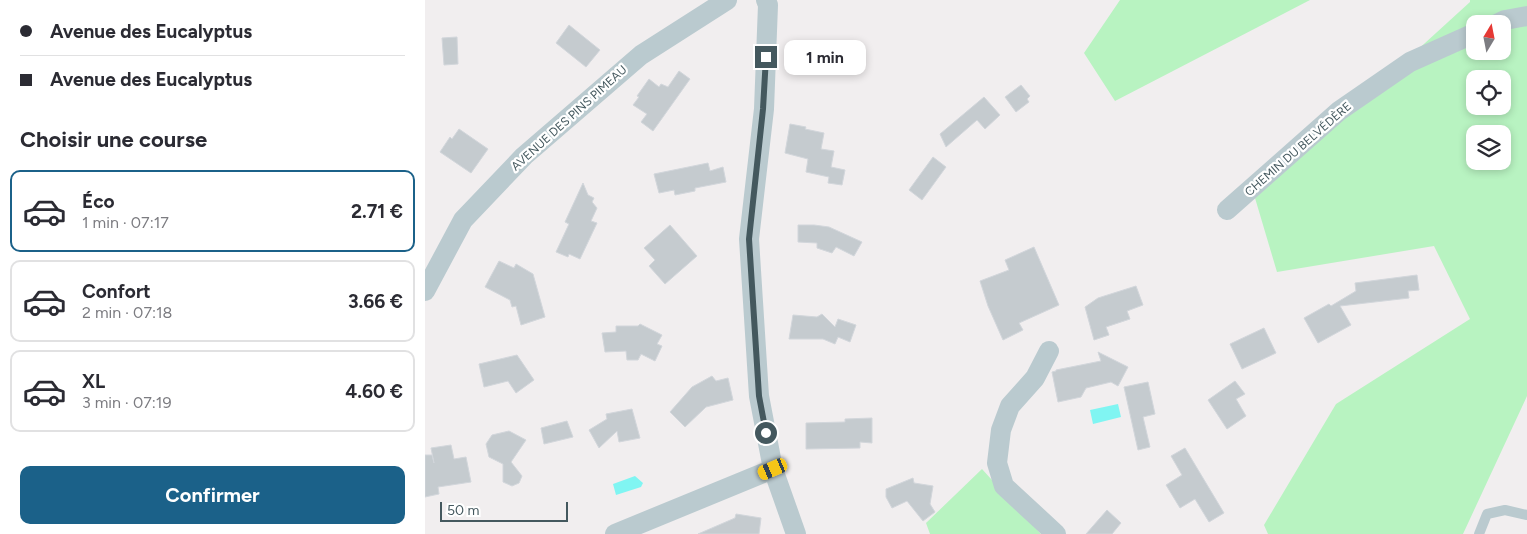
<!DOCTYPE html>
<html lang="fr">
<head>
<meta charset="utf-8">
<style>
  body { margin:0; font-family:Figtree,sans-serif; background:#f7f7f7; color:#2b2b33; height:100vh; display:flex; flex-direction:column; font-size:19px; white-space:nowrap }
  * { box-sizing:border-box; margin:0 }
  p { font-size:16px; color:#7c7c81 }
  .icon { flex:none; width:28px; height:28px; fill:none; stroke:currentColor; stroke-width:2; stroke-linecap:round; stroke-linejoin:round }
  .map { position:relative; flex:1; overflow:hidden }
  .panel { display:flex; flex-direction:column; background:#fff; width:425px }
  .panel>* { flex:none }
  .hud { display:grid; align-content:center; height:110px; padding:0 20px; background:#fff }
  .needle { width:32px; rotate:10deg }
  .tools { position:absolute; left:1041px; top:15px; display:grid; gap:10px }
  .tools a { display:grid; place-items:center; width:45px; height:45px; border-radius:10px; background:#fff; box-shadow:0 2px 8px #0003; font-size:25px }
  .scale { position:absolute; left:15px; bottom:12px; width:128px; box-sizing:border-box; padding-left:5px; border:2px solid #44585e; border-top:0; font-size:14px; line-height:18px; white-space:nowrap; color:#44585e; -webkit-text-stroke:4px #fff; paint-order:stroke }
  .end { position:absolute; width:22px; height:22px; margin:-11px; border:6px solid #44585e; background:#fff; box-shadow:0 0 0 2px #fff }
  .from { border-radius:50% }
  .bubble { position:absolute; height:35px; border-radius:10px; background:#fff; box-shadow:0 2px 8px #0003; font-size:16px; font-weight:700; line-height:35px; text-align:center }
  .car { position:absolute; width:15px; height:30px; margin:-15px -8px; border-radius:6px; box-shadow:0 0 4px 1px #0007; background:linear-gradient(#f5c518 24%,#345 0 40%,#f5c518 0 76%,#345 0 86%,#f5c518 0) }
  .hud b { display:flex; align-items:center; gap:18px; height:48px; font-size:19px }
  .hud b+b { border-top:1px solid #e1e1e2 }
  .hud i { width:12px; height:12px; background:#2b2b33 }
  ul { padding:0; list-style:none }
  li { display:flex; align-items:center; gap:15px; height:82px; margin:0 10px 8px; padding:0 10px; border:2px solid #e1e1e2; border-radius:10px }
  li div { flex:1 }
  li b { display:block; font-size:19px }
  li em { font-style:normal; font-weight:700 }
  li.selected { border-color:#1b6189 }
  li>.icon { width:45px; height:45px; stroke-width:1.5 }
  h2 { padding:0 20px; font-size:22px; line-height:60px }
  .primary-button { display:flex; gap:10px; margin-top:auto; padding:10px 20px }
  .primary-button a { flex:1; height:58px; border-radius:10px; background:#1b6189; color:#fff; font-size:20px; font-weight:700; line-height:58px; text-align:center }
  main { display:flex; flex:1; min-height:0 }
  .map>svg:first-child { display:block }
</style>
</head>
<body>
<main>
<section class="panel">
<div class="hud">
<b><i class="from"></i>Avenue des Eucalyptus</b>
<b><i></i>Avenue des Eucalyptus</b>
</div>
<h2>Choisir une course</h2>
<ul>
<li class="selected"><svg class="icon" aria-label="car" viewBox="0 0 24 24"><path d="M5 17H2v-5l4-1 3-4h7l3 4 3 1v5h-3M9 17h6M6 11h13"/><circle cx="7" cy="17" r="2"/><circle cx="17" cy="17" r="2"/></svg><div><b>Éco</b><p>1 min · 07:17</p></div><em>2.71 €</em></li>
<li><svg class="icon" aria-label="car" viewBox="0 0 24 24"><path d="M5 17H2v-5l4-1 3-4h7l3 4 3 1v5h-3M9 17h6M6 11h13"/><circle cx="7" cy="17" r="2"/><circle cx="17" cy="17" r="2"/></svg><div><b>Confort</b><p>2 min · 07:18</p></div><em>3.66 €</em></li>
<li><svg class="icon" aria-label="car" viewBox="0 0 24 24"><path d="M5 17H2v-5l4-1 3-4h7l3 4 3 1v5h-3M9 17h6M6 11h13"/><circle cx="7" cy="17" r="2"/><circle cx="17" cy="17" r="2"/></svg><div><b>XL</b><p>3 min · 07:19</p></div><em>4.60 €</em></li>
</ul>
<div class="primary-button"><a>Confirmer</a></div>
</section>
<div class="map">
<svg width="1102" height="534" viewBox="0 0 1102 534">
  <rect width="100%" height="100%" fill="#f1eeef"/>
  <path fill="#b8f3c1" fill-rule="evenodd" d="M695 0H885L690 101 659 53Z
    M1045 0H1102V396L1038 534H843L839 525 911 404 1045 319 1009 246 852 272 830 198 1045 2ZM1050 24H1078V51H1050ZM1050 79H1078V106H1050ZM1050 134H1078V161H1050Z
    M557 469 616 534H505L501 523Z"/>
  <path fill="#80f5f2" d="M693 404 696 417 668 424 665 410Z
    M210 476 218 483 216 487 191 495 188 484Z"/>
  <path fill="#c5cbcf" stroke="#d2d6db" d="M144 25 175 50 161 67 131 43Z
    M32 37 33 64 19 65 17 38Z
    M254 71 265 79 228 131 216 122 222 114 208 105 214 97 212 96 224 79 234 87 236 84 243 87Z
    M596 85 605 96 602 99 604 102 591 112 580 97Z
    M559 97 575 115 560 129 552 120 521 147 515 134Z
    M365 124 381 127 380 129 399 133 396 149 409 151 406 167 420 170 417 185 403 183 404 177 381 172 383 159 360 153Z
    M34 129 63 149 46 173 15 152 25 137 27 139Z
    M508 157 521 167 497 200 484 190Z
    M283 163 285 171 298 167 301 182 270 188V191L250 195 249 190 234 193 229 174Z
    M158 183 163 195 169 198 167 202 172 208 166 221 172 223 155 259 144 254 143 257 131 252 144 224 140 222Z
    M245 225 272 256 240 284 224 266 230 260 219 248Z
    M373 225H389L404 227 437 242 429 256 411 247 407 253 392 248V243L373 242Z
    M609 247 634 305 594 323 598 330 578 340 563 306 555 281 584 270 580 260Z
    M74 261 89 268 91 264 108 274 120 317 96 325 91 306 87 307 85 300 60 287Z
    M992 275 994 290 983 291 984 298 915 306 926 325 893 343 879 318 904 304 906 306 931 291 930 283Z
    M711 286 718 305 702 311 705 319 681 327 684 335 669 340 660 307 673 298Z
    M397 314 410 327 413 319 431 325 425 342 413 337 410 344 398 339H364L368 315 392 317Z
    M215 324 237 335 232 344 237 346 230 361 216 354 213 360H202L201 351 180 352 177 333 191 332V326H213Z
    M839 328 851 353 817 369 805 344Z
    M673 352 703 367 693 386 686 382 661 388 656 397 633 402 627 372 631 371V370L676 361Z
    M92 355 109 380 91 393 83 381 59 387 54 364Z
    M287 376 291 381 303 378 308 400 281 407 260 427 245 412 267 387Z
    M810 381 820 394 811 399 821 416 802 429 783 400Z
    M723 382 730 414 718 417 725 447 713 450 699 387Z
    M207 409 215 438 194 442 192 431 174 448 164 430 182 419 181 414Z
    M447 418V443L435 442V448L381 449V423L420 422V419Z
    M142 421 148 437 119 444 116 428Z
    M84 431 101 440 86 462 97 476 94 483 87 486 78 482V464L64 457 61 444 67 435Z
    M26 445 29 459 41 457 46 482 13 487 14 494 0 497V455H7L9 463 6 448Z
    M760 448 799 513 784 522 770 499 755 508 741 485 757 475 746 456Z
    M488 478 489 483 508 486 505 504 510 512 498 521 482 501 467 508 461 497V489Z
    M682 510 696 523 687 534H661Z
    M311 514 336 518 334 534H273L310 518Z"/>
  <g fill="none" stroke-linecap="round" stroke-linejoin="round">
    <path stroke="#bacacf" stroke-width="10" d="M1054 534 1062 514 1080 510 1102 515"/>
    <path stroke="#bacacf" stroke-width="20" d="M341 0 343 5 339 109 324 239 334 396 348 469 371 534
      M1072 24 1080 20 1102 16
      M802 210 914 111 985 62 1050 33
      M0 291 38 220 99 156 216 55 302 0
      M624 351 610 378 585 406 576 430 572 463 579 486 631 534
      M190 534 348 469"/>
  </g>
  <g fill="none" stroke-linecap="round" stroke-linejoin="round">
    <path stroke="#44585e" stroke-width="6" d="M341 57 338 109 324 239 334 396 341 433"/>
  </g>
  <g text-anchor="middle" stroke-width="4.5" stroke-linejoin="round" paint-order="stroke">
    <g font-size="12" fill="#44585e" stroke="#fff">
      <text transform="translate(144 118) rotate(-42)" y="4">AVENUE DES PINS PIMEAU</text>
      <text transform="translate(873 149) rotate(-41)" y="4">CHEMIN DU BELVÉDÈRE</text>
    </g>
  </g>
</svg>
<div class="tools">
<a><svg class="needle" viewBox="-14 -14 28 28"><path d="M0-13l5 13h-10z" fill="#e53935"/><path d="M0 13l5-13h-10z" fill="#7c7c81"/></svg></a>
<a><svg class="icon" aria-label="locate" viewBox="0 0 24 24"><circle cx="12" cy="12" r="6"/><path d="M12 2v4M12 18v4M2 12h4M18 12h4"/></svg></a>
<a><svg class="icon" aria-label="layers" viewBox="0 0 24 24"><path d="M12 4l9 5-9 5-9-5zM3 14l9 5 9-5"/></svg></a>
</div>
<div class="scale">50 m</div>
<i class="end from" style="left:341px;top:433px"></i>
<i class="end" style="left:341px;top:57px"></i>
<div class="bubble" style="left:359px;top:40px;width:82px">1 min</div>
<i class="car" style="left:348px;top:469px;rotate:247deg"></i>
</div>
</main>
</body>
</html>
